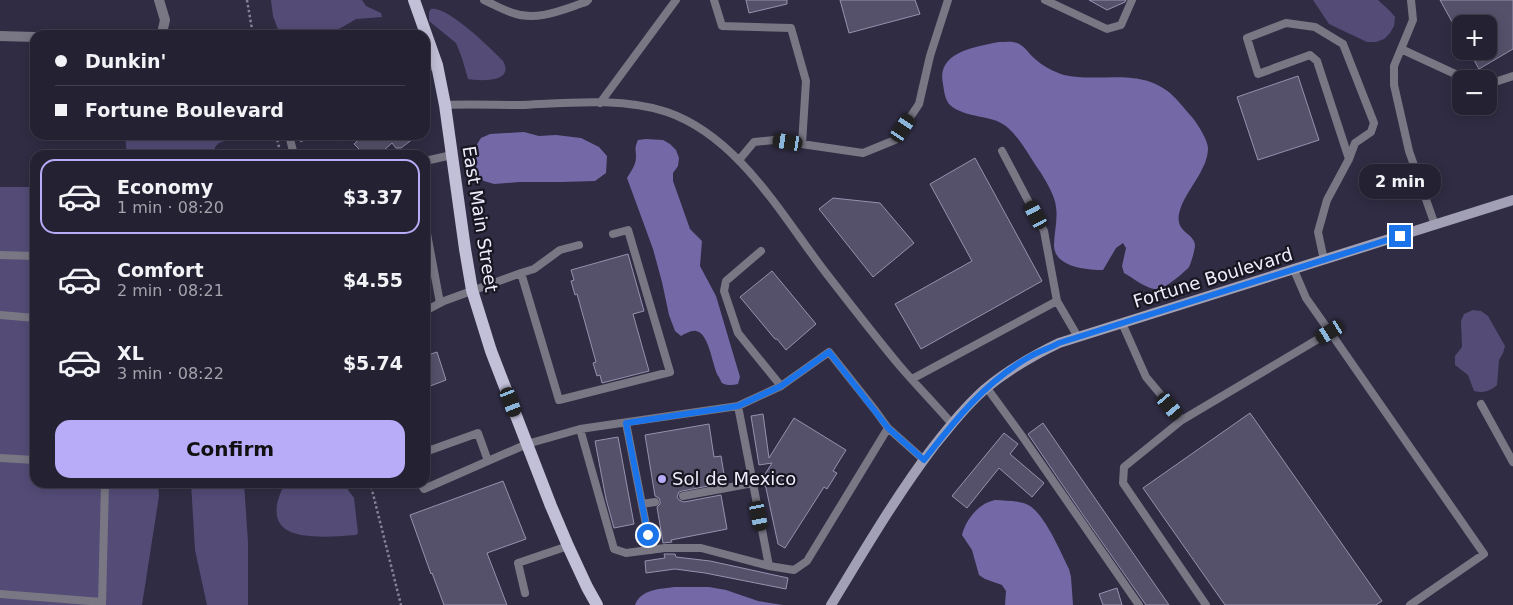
<!DOCTYPE html>
<html lang="en">
<head>
<meta charset="utf-8">
<style>
  body { margin:0; font-family:"DejaVu Sans",sans-serif; background:#302e3e; color:#f1f3f6; height:100vh; display:flex; flex-direction:column; font-size:19px; white-space:nowrap }
  * { box-sizing:border-box; margin:0 }
  p { font-size:16px; color:#a3a3ac }
  .icon { flex:none; width:28px; height:28px; fill:none; stroke:currentColor; stroke-width:2; stroke-linecap:round; stroke-linejoin:round }
  .map { position:relative; flex:1; overflow:hidden }
  .sheet { position:absolute; left:30px; top:150px; width:400px; height:338px; display:flex; flex-direction:column; background:#242132; border-radius:15px; box-shadow:0 2px 12px #0003,0 0 0 1px #413e4d }
  .sheet>* { flex:none }
  .banner { position:absolute; left:30px; top:30px; width:400px; height:110px; border-radius:15px; box-shadow:0 2px 12px #0003,0 0 0 1px #413e4d; display:grid; align-content:center; height:110px; padding:0 25px; background:#242132 }
  .controls { position:absolute; left:1452px; top:15px; display:grid; gap:10px }
  .controls a { display:grid; place-items:center; width:45px; height:45px; border-radius:10px; background:#242132; box-shadow:0 2px 12px #0003,0 0 0 1px #413e4d; font-size:25px }
  .end { position:absolute; width:22px; height:22px; margin:-11px; border:6px solid #1a73e8; background:#fff; box-shadow:0 0 0 2px #fff }
  .from { border-radius:50% }
  .bubble { position:absolute; height:35px; border-radius:15px; background:#242132; box-shadow:0 2px 12px #0003,0 0 0 1px #413e4d; font-size:16px; font-weight:700; line-height:35px; text-align:center }
  .car { position:absolute; width:15px; height:30px; margin:-15px -8px; border-radius:6px; box-shadow:0 0 4px 1px #0007; background:linear-gradient(#222 24%,#8ab4d8 0 40%,#222 0 76%,#8ab4d8 0 86%,#222 0) }
  .banner b { display:flex; align-items:center; gap:18px; height:48px; font-size:19px }
  .banner b+b { border-top:1px solid #413e4d }
  .banner i { width:12px; height:12px; background:#f1f3f6 }
  ul { padding:9px 0 0; list-style:none }
  li { display:flex; align-items:center; gap:15px; height:75px; margin:0 10px 8px; padding:0 15px; border:2px solid transparent; border-radius:15px }
  li div { flex:1 }
  li b { display:block; font-size:19px }
  li em { font-style:normal; font-weight:700 }
  li.active { border-color:#b8abf7 }
  li>.icon { width:45px; height:45px; stroke-width:1.5 }
  .action { display:flex; gap:10px; margin-top:auto; padding:10px 25px }
  .action a { flex:1; height:58px; border-radius:15px; background:#b8abf7; color:#111; font-size:20px; font-weight:700; line-height:58px; text-align:center }
  .map>svg:first-child { display:block }
</style>
</head>
<body>
<div class="map">
<svg width="1513" height="605" viewBox="0 0 1513 605">
  <rect width="100%" height="100%" fill="#302c43"/>
  <path fill="#544c77" d="M271 0H362L366 6 381 13 382 17 356 19 341 28 318 35H280L273 16Z
    M1313 0H1378L1390 11 1395 17 1394 26 1390 33 1384 39 1376 42H1367L1329 24Z
    M431 9C448 6 491 49 503 61 515 83 480 81 468 79L462 58 456 43 429 21V12Z
    M125 135H241L219 143 215 147 214 155H127Z
    M0 187H35V482L158 483 159 496 142 605H0Z
    M1473 310 1481 311 1488 316 1505 346 1503 353 1499 360 1497 385C1489 392 1483 393 1474 391L1468 375 1455 365V356L1462 347 1461 321 1464 314Z
    M191 483H244L248 542V605H207L195 550Z
    M285 483H343L354 498 358 533 356 535C315 538 254 544 285 483Z"/>
  <path fill="#7469a6" d="M999 42C1005 42 1012 41 1017 43 1025 46 1028 53 1034 58 1041 65 1054 72 1064 75 1099 83 1139 67 1170 93 1177 99 1184 108 1190 115 1196 121 1208 140 1208 148 1208 170 1186 190 1180 210 1173 233 1194 232 1195 245 1195 250 1191 263 1189 267 1186 271 1166 287 1162 288 1159 289 1157 289 1154 289 1144 287 1133 278 1124 273L1122 266 1126 248 1123 243 1116 248 1103 270C1086 270 1054 267 1054 245 1054 233 1058 220 1056 207 1055 196 1047 183 1041 173 1030 158 1021 139 1007 127 992 114 966 119 950 105 945 100 944 91 943 84 936 52 975 47 999 42Z
    M524 132 539 136 556 135 581 138 599 147 607 156 606 173 595 181 562 182H519L494 184 484 181 478 178 474 165V149L481 138 490 134Z
    M646 139 663 140 670 144 676 150 679 158 678 166 673 173V181L690 229 702 241 700 266 716 296 740 377 738 384C733 385 727 386 722 383 721 382 719 376 718 376 712 364 709 333 696 331 691 330 685 334 681 336L675 331 669 315 662 282 653 249 627 178C631 171 636 165 636 157 636 149 634 149 638 140Z
    M995 500C1006 501 1020 500 1030 506 1046 517 1060 551 1069 569L1071 577 1073 605H1005L1006 591 1002 585 985 579 979 575 972 550 962 535C966 519 979 503 995 500Z
    M675 587H709L726 590 758 601 783 605H635C641 589 660 589 675 587Z"/>
  <path fill="#55516b" stroke="#9692af" d="M746 0H787V4L749 13Z
    M840 0H915L920 14 849 33Z
    M1089 0H1126L1125 2 1107 10Z
    M1440 0H1513V49L1479 69 1469 51H1489V24H1461V38Z
    M1298 76 1319 140 1258 160 1237 97Z
    M364 135H418L401 148H396L392 143 382 152 370 155H352L359 149 354 144Z
    M975 158 1042 281 921 349 895 304 972 261 930 184Z
    M833 198 880 203 914 243 873 277 819 209Z
    M628 254 644 311 633 314 649 371 602 383 600 375 597 376 593 363 596 362 577 294 575 295 571 281 574 280 571 270Z
    M772 271 816 324 786 350 777 339H775L740 297Z
    M437 352 446 380 425 388V356Z
    M1250 413 1382 601 1376 605H1225L1143 488Z
    M763 414 769 458 794 418 846 450 833 471 837 473 827 489 824 487 785 548 778 544 766 488 762 479 772 463 759 465 751 416Z
    M1043 423 1076 471 1169 605H1146L1083 515 1028 434Z
    M709 424 714 457 721 456 725 480 718 481 719 484 682 491 679 492 677 497 679 500 684 502 721 495 727 529 671 540 672 542 663 543 657 507 660 504V501L659 498 655 496 645 435Z
    M1004 433 1018 444 1010 454 1044 483 1032 497 999 468 967 508 952 496Z
    M618 437 634 524 614 528 606 499 595 441Z
    M503 481 526 539 487 553 507 605H444L432 573 431 574 410 515Z
    M664 554H675L676 557 710 561 788 578 786 589 705 573 675 569 646 573 645 561 665 558Z
    M1117 588 1122 605H1103L1099 594Z"/>
  <g fill="none" stroke-linecap="round" stroke-linejoin="round">
    <path stroke="#868397" stroke-width="2.5" stroke-dasharray="2.5 2.5" stroke-linecap="butt" d="M247 0 253 35
      M276 135 281 155
      M300 141 325 135
      M370 482 401 605"/>
    <path stroke="#797784" stroke-width="8" d="M484 0C493 4 503 10 513 13 537 22 564 9 586 2L588 0
      M714 0 722 26 791 28 806 81 802 144
      M1045 0 1107 29 1121 25 1132 0
      M1401 49 1413 20 1411 0
      M425 68 437 65
      M1489 84 1513 76
      M600 103 676 0
      M445 105C470 104 495 105 520 105 566 103 622 97 667 112 739 137 782 216 826 273 850 304 874 335 899 365 916 385 935 404 952 424
      M289 135 294 155
      M338 135 339 137
      M1002 151 1044 231 1057 301
      M739 160 754 142 774 140 863 153 895 140 919 104 930 56 948 0
      M425 161 452 155
      M425 223 440 303
      M1435 225 1409 151 1394 85V66L1401 49 1466 79
      M579 245 560 250 534 269 521 273 559 400 670 372 628 230 613 234
      M761 251 726 281 724 291 738 333 781 386
      M0 255 35 256
      M1324 260 1318 232 1327 200 1349 159 1355 143 1371 132 1374 123 1343 44 1315 27 1286 23 1247 38 1258 74 1310 55 1317 61 1349 159
      M1294 270 1306 298 1330 332
      M425 311 444 301 521 273
      M0 315 35 318
      M1122 323 1146 377 1182 420
      M912 379 1057 301 1078 337
      M987 388 1022 436 1139 605
      M1481 404 1513 462
      M738 406 769 566
      M626 423 651 550
      M580 429 614 549 626 553 665 548H701L769 566 794 570 807 561 888 428
      M425 452 478 433 488 461
      M0 458 35 460
      M420 482 424 489 527 444 580 429 738 406 781 386 829 352 875 410 888 428 924 460
      M683 496 753 483
      M642 504 655 502
      M525 593 518 563 568 546
      M0 594 102 602
      M102 605 105 482
      M1206 605 1123 483 1124 467 1182 420 1330 332 1484 554 1410 605"/>
    <path stroke="#797784" stroke-width="10" d="M159 35 162 33 165 20 159 0
      M0 36 35 37"/>
    <path stroke="#a2a0b4" stroke-width="10" d="M831 605C864 551 896 496 934 446 950 426 966 406 985 389 1008 370 1032 356 1059 343L1513 200"/>
    <path stroke="#c2bfd9" stroke-width="12" d="M414 0 437 65 445 105 465 249 472 290 491 351 551 506 568 546 587 587 597 605"/>
  </g>
  <g fill="none" stroke-linecap="round" stroke-linejoin="round">
    <path stroke="#1a73e8" stroke-width="6" d="M648 535 626 423 738 406 781 386 829 352 888 428 924 460C955 420 986 381 1031 356 1040 351 1050 348 1059 343L1400 236"/>
  </g>
  <circle fill="#b8abf7" stroke="#181621" stroke-width="2" cx="662" cy="479" r="5"/>
  <g text-anchor="middle" stroke-width="4.5" stroke-linejoin="round" paint-order="stroke">
    <g font-size="18" fill="#efedfd" stroke="#181621">
      <text transform="translate(480 219) rotate(81)" y="6">East Main Street</text>
      <text transform="translate(1213 278) rotate(-17)" y="6">Fortune Boulevard</text>
    </g>
    <g font-size="18" fill="#efedfd" stroke="#181621" text-anchor="start">
      <text x="672" y="485">Sol de Mexico</text>
    </g>
  </g>
</svg>
<div class="controls">
<a>+</a>
<a>−</a>
</div>
<i class="end from" style="left:648px;top:535px"></i>
<i class="end" style="left:1400px;top:236px"></i>
<div class="bubble" style="left:1359px;top:164px;width:82px">2 min</div>
<i class="car" style="left:903px;top:128px;rotate:34deg"></i>
<i class="car" style="left:788px;top:142px;rotate:279deg"></i>
<i class="car" style="left:1036px;top:215px;rotate:332deg"></i>
<i class="car" style="left:1330px;top:332px;rotate:239deg"></i>
<i class="car" style="left:511px;top:402px;rotate:159deg"></i>
<i class="car" style="left:1170px;top:406px;rotate:140deg"></i>
<i class="car" style="left:759px;top:516px;rotate:169deg"></i>
<div class="banner">
<b><i class="from"></i>Dunkin'</b>
<b><i></i>Fortune Boulevard</b>
</div>
<section class="sheet">
<ul>
<li class="active"><svg class="icon" aria-label="car" viewBox="0 0 24 24"><path d="M5 17H2v-5l4-1 3-4h7l3 4 3 1v5h-3M9 17h6M6 11h13"/><circle cx="7" cy="17" r="2"/><circle cx="17" cy="17" r="2"/></svg><div><b>Economy</b><p>1 min · 08:20</p></div><em>$3.37</em></li>
<li><svg class="icon" aria-label="car" viewBox="0 0 24 24"><path d="M5 17H2v-5l4-1 3-4h7l3 4 3 1v5h-3M9 17h6M6 11h13"/><circle cx="7" cy="17" r="2"/><circle cx="17" cy="17" r="2"/></svg><div><b>Comfort</b><p>2 min · 08:21</p></div><em>$4.55</em></li>
<li><svg class="icon" aria-label="car" viewBox="0 0 24 24"><path d="M5 17H2v-5l4-1 3-4h7l3 4 3 1v5h-3M9 17h6M6 11h13"/><circle cx="7" cy="17" r="2"/><circle cx="17" cy="17" r="2"/></svg><div><b>XL</b><p>3 min · 08:22</p></div><em>$5.74</em></li>
</ul>
<div class="action"><a>Confirm</a></div>
</section>
</div>
</body>
</html>
